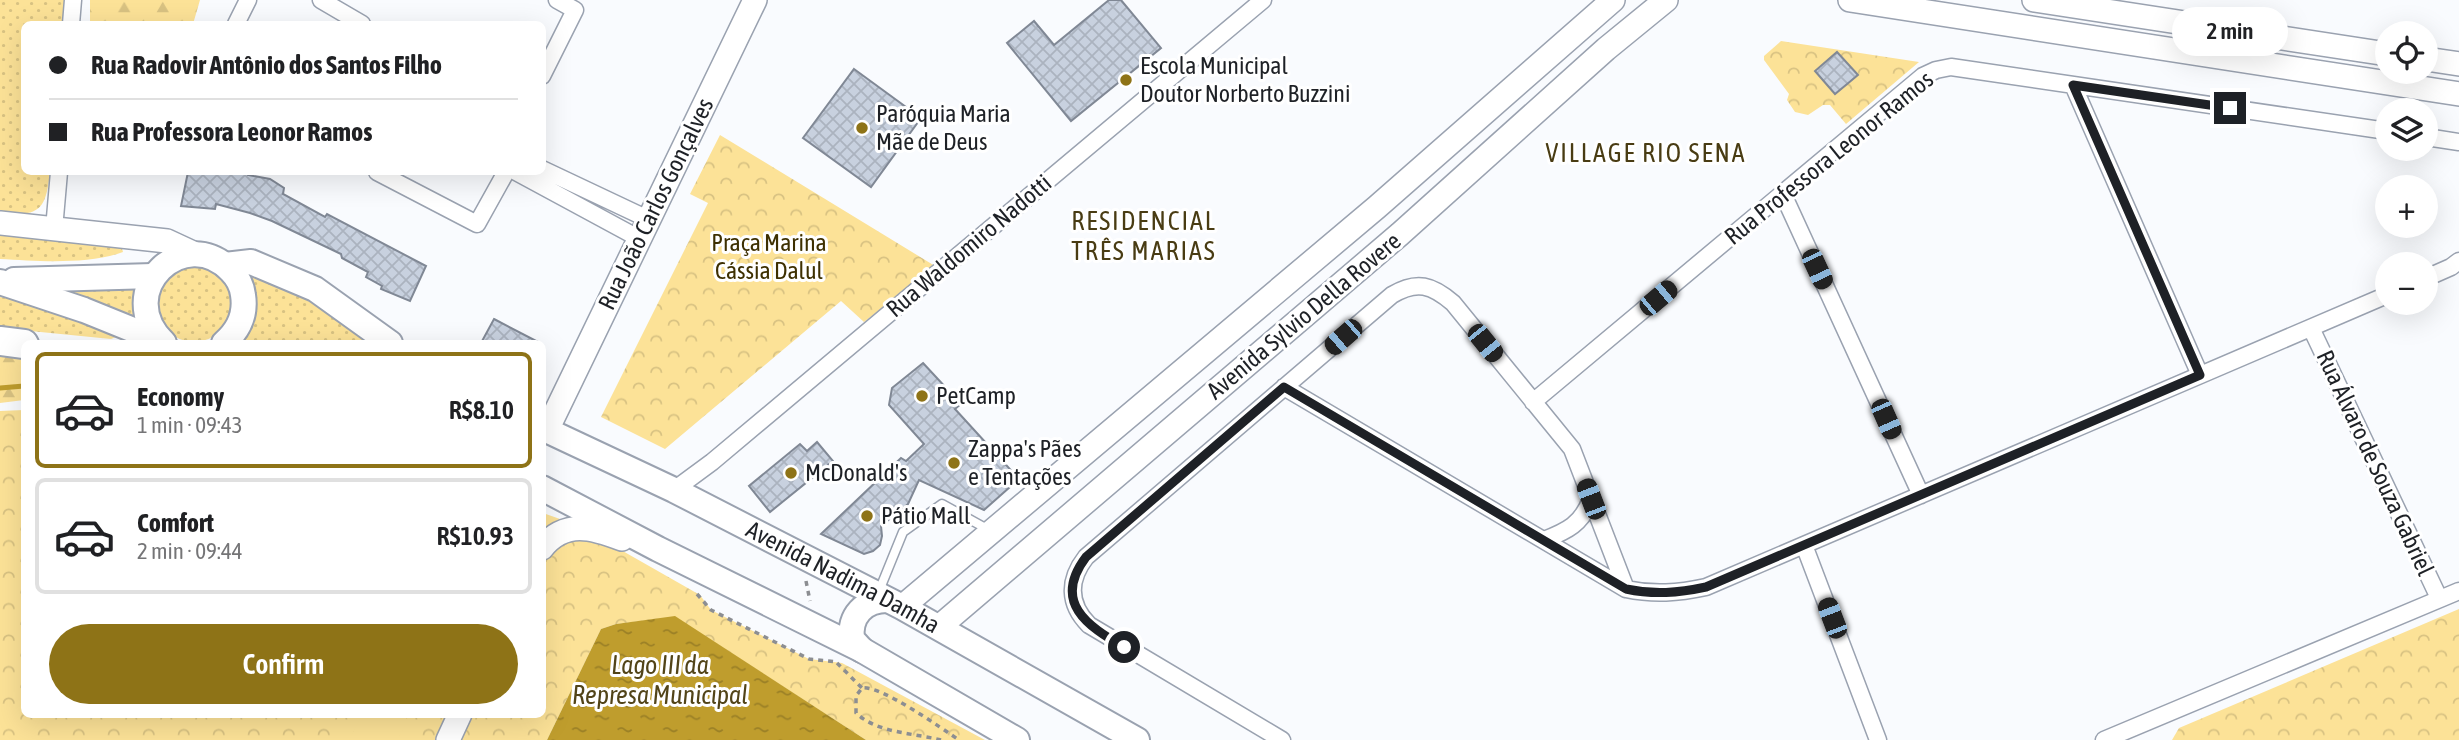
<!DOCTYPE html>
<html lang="en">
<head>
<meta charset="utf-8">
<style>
  body { margin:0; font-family:"Asap Condensed",sans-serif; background:#f6f6f6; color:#202124; height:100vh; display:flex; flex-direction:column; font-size:26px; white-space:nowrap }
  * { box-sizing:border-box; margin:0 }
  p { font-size:23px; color:#757577 }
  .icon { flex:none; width:38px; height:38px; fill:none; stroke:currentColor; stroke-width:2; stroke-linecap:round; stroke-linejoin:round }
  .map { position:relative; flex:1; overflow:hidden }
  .panel { position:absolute; left:21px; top:340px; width:525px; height:378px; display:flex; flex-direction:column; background:#fff; border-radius:10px; box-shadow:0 7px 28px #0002 }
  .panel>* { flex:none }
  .guide { position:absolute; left:21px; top:21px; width:525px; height:154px; border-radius:10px; box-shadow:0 7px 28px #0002; display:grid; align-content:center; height:154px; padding:0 28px; background:#fff }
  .controls { position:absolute; left:2375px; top:21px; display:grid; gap:14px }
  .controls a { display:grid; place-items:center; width:63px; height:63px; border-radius:50%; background:#fff; box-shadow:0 7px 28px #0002; font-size:35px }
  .end { position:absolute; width:32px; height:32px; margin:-16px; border:9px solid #1e2126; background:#fff; box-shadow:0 0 0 4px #fff }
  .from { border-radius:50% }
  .bubble { position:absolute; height:49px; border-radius:24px; background:#fff; box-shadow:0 7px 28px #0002; font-size:23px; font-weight:600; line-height:49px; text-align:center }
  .car { position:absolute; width:21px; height:42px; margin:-21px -10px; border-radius:9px; box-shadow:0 0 5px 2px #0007; background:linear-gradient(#222 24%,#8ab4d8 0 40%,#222 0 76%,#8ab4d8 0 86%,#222 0) }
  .guide b { display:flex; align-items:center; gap:24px; height:66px; font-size:26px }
  .guide b+b { border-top:2px solid #e0e0e0 }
  .guide i { width:18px; height:18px; background:#202124 }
  ul { padding:12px 0 0; list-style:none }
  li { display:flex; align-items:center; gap:21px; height:116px; margin:0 14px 10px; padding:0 14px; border:4px solid #e0e0e0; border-radius:10px }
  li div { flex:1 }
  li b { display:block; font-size:26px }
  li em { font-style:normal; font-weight:600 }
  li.on { border-color:#8e7317 }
  li>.icon { width:63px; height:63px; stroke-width:1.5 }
  .button { display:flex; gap:14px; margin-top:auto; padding:14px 28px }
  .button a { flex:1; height:80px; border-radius:42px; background:#8e7317; color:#fff; font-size:28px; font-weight:600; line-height:80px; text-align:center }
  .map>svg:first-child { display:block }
</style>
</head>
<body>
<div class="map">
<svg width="2459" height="740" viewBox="0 0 2459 740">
  <defs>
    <pattern id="grass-dots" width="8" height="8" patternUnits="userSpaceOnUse" patternTransform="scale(1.75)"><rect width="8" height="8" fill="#fce297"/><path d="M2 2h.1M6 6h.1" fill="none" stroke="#d8c282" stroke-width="1.8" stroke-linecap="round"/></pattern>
    <pattern id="forest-firs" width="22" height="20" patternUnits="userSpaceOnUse" patternTransform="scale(1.75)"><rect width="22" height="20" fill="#fce297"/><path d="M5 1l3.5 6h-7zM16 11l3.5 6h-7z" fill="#d8c282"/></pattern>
    <pattern id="park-crowns" width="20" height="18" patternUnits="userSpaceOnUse" patternTransform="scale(1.75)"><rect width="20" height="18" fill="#fce297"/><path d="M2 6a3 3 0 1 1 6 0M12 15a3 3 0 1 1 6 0" fill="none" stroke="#d8c282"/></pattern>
    <pattern id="water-ripples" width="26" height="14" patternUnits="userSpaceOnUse" patternTransform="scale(1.75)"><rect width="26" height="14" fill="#bf9d2d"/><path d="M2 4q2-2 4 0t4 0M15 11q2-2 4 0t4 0" fill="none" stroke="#9b8026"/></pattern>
    <pattern id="building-cross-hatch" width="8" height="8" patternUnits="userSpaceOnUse" patternTransform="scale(1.75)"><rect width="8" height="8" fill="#c8d1df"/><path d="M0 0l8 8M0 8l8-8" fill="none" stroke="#abb3bf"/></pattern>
  </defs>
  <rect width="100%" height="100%" fill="#f9fbfe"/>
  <path fill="url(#grass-dots)" d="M0 0H67L64 24H24V172H50C46 209 40 218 0 212Z
    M0 232 121 245 123 252C87 265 37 261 0 259Z
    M156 304a38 38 0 1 1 76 0a38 38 0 1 1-76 0Z
    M244 269 299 290 378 343H238Z
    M48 286 135 290V316L133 319Z
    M0 297 36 302 116 333V337L111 339 0 328Z"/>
  <path fill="url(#forest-firs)" d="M90 0H200L193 24H90Z
    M0 353 24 356V400L0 403Z"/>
  <path fill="url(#park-crowns)" d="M1781 41 1919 62 1846 124 1830 105H1823L1808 115 1795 112 1787 100 1789 94 1764 60V56Z
    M720 135 935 266 864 322 841 301 665 449 601 417 708 203 690 194Z
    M24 410V714H542L543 513 577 525 700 595 711 610 809 659 842 663 985 740H866L675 617 616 624 601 629 547 740H0V411Z
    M2459 609V740H2172L2179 728Z"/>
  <path fill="#fce297" d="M362 714H397L408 719 398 740H349Z"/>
  <path fill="url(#water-ripples)" d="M675 616 866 740H547L601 629 616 624Z"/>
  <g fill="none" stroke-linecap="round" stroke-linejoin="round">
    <path stroke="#bf9d2d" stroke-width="5" d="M0 388 24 386"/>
  </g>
  <path fill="url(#building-cross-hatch)" stroke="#808895" stroke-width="2" d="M1109 0H1121L1161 48 1071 121 1007 43 1034 21 1054 45Z
    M1837 52 1858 75 1835 94 1815 71Z
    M854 69 921 118 871 187 803 138Z
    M188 172H248V175L270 179 284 188 283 194 325 217 327 214 426 266 410 301 381 289 382 286 366 277 368 272 342 258 341 254 272 221 250 213 216 204 215 209 181 206Z
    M494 319 540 343H481Z
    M923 363 961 404 955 409 1019 479 984 510 919 480 908 504 881 526 882 536 880 545 873 551 864 554 821 534 901 458 906 461 924 444 889 405 892 388Z
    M817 442 833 461 770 512 749 486 800 444 807 451Z"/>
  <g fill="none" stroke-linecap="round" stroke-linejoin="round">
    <g stroke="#9aa2b0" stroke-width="11">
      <path id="lane" d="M879 591 903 532 942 504 989 530"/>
    </g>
    <g stroke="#9aa2b0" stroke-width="19">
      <path id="street" d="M321 0 362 24
        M71 24 73 0
        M236 24 248 0
        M542 76 575 10 557 0
        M2073 85 2200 375
        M2426 137 2459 142
        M542 169 650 220
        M377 172 477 224 506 172
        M516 172 640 239
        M1783 194 1921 495
        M54 229 59 172
        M2426 278 2451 267 2459 261
        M2311 328 2439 598
        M1284 387 1626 589C1654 595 1678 593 1706 587L2387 295
        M1533 402 1923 76 1936 70 1951 67 2387 131
        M674 490 712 462 1263 0
        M1544 540C1567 531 1582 524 1591 499
        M1804 545 1878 740
        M1282 740 1089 625C1068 604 1068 580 1086 557L1392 295C1417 280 1432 285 1453 303L1572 449 1626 589
        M2104 740 2459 591"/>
    </g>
    <g stroke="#9aa2b0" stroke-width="26">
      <path id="secondary" d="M1850 0 2459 94
        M2034 0 2387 54
        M2426 59 2459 64
        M0 223 167 241 195 254
        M547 430 755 0
        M542 548C565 519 593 528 622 539
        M902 607 1377 207 1613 0
        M939 627 1400 234 1606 49 1666 0
        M448 740 460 714"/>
    </g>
    <g stroke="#9aa2b0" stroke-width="28">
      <g id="primary">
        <path d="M225 265 251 262 315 289 390 343"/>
        <path d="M14 280 153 276"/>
        <path d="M0 282 84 310 163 342"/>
        <path d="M164 343C111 291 185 222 231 271 237 277 242 286 243 295 246 314 239 330 224 343"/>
        <path id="s1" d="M542 428 674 490 902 607 1137 740"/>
        <path d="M542 488 658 549 862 650 1017 740"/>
        <path d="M862 650 852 639C849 616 864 600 887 600"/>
      </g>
    </g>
    <g stroke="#9aa2b0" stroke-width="32">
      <path id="highway" d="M0 341 24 344"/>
    </g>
    <path stroke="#8c8e92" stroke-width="3.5" stroke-dasharray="5 5" stroke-linecap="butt" d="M806 581 810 601
      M697 594 711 610 809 659 838 662
      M837 663 862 688
      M941 740C913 733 877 733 856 713V696L862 688C881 685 941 728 959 740"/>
    <use href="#lane" stroke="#fff" stroke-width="8"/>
    <use href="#street" stroke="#fff" stroke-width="16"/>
    <use href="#secondary" stroke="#fff" stroke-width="23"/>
    <use href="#primary" stroke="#fff" stroke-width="24"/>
    <use href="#highway" stroke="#fff" stroke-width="28"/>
  </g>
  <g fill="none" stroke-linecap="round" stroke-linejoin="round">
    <path stroke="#1e2126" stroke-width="9" d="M1124 647C1087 626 1052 602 1086 557L1284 387 1626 589C1654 595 1678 593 1706 587L2200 375 2073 85 2230 108"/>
  </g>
  <g fill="#8e7317" stroke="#fff" stroke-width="2.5">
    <circle cx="1126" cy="80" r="7"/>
    <circle cx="862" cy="128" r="7"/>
    <circle cx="922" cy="396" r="7"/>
    <circle cx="954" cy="463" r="7"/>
    <circle cx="791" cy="473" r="7"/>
    <circle cx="867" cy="516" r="7"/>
  </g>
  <g text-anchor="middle" stroke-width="6" stroke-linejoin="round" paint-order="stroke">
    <g font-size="24" fill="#1e2126" stroke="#fff" text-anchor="start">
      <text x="1140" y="74">Escola Municipal<tspan x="1140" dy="28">Doutor Norberto Buzzini</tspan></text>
      <text x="876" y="122">Paróquia Maria<tspan x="876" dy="28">Mãe de Deus</tspan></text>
      <text x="936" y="404">PetCamp</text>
      <text x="968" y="457">Zappa's Pães<tspan x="968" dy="28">e Tentações</tspan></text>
      <text x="805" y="481">McDonald's</text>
      <text x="881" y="524">Pátio Mall</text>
    </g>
    <g font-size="24" fill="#1e2126" stroke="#fff">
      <text transform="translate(1829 158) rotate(-39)" y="8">Rua Professora Leonor Ramos</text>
      <text transform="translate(656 204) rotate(-64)" y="8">Rua João Carlos Gonçalves</text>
      <text transform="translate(969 246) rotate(-40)" y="8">Rua Waldomiro Nadotti</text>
      <text transform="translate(1304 316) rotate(-40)" y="8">Avenida Sylvio Della Rovere</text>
      <text transform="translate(2375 463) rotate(65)" y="8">Rua Álvaro de Souza Gabriel</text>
      <text dy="8" stroke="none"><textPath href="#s1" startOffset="336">Avenida Nadima Damha</textPath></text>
    </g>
    <g font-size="24" fill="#3e3001" stroke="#fff">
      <text x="769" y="251">Praça Marina<tspan x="769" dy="28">Cássia Dalul</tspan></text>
    </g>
    <g font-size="26" letter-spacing="2" fill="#493c13" stroke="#fff">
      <text x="1646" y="162">VILLAGE RIO SENA</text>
      <text x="1144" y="230">RESIDENCIAL<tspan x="1144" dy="30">TRÊS MARIAS</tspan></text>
    </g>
    <g font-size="26" font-style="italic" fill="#524418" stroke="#fff">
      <text x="660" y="674">Lago III da<tspan x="660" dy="30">Represa Municipal</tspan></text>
    </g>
  </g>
</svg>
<div class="controls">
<a><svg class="icon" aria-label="locate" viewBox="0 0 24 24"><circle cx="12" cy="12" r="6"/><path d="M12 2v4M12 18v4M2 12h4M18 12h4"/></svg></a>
<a><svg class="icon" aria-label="layers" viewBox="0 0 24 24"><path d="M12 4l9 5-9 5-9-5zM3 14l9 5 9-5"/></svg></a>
<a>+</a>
<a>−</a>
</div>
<i class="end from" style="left:1124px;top:647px"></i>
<i class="end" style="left:2230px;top:108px"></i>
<div class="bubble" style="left:2172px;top:7px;width:116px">2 min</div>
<i class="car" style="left:1817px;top:269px;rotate:155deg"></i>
<i class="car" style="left:1658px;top:298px;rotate:50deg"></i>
<i class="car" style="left:1343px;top:337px;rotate:229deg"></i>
<i class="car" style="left:1485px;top:343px;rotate:141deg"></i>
<i class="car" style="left:1886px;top:419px;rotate:156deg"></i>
<i class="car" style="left:1591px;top:499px;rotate:339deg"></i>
<i class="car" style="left:1832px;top:618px;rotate:339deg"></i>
<div class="guide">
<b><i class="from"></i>Rua Radovir Antônio dos Santos Filho</b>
<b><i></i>Rua Professora Leonor Ramos</b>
</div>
<section class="panel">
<ul>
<li class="on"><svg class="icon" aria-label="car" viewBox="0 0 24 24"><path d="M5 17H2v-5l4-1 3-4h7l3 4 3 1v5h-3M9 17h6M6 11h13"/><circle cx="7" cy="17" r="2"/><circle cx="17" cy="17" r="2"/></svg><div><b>Economy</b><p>1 min · 09:43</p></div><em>R$8.10</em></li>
<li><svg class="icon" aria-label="car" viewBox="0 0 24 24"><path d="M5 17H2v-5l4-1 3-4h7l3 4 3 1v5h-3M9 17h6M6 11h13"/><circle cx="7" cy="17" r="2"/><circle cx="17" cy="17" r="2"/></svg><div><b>Comfort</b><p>2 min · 09:44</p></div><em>R$10.93</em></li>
</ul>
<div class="button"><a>Confirm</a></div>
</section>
</div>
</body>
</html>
